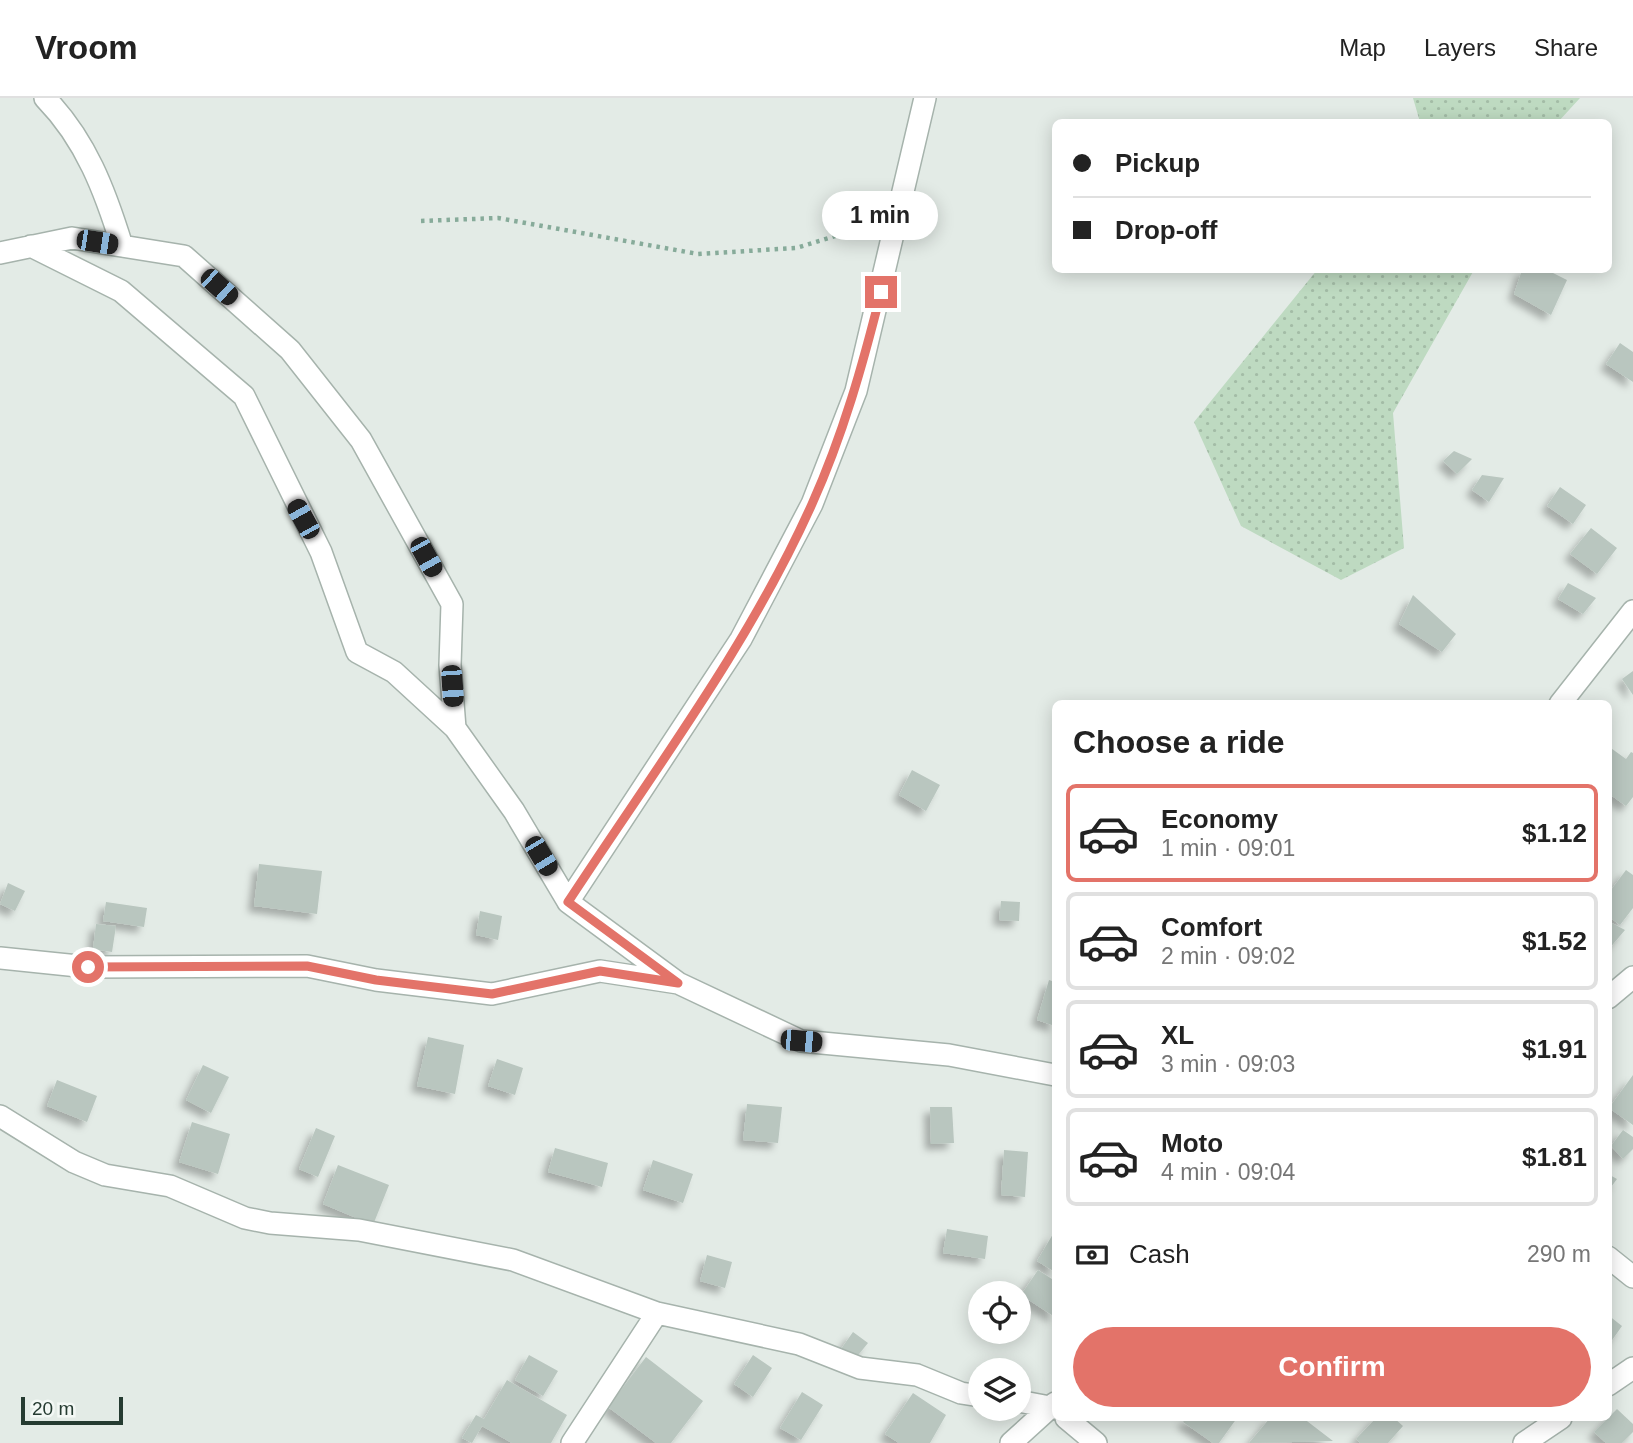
<!DOCTYPE html>
<html lang="en">
<head>
<meta charset="utf-8">
<style>
  body { margin:0; font-family:Helvetica,sans-serif; background:#f6f6f6; color:#222; height:100vh; display:flex; flex-direction:column; font-size:26px; white-space:nowrap }
  * { box-sizing:border-box; margin:0 }
  p { font-size:23px; color:#767676 }
  .icon { flex:none; width:38px; height:38px; fill:none; stroke:currentColor; stroke-width:2; stroke-linecap:round; stroke-linejoin:round }
  .map { position:relative; flex:1; overflow:hidden }
  .details { position:absolute; left:1052px; top:602px; width:560px; height:721px; display:flex; flex-direction:column; background:#fff; border-radius:10px; box-shadow:0 4px 18px #0003 }
  .details>* { flex:none }
  .hud { position:absolute; left:1052px; top:21px; width:560px; height:154px; border-radius:10px; box-shadow:0 4px 18px #0003; display:grid; align-content:center; height:154px; padding:0 21px; background:#fff }
  .fabs { position:absolute; left:968px; top:1183px; display:grid; gap:14px }
  .fabs a { display:grid; place-items:center; width:63px; height:63px; border-radius:50%; background:#fff; box-shadow:0 4px 18px #0003; font-size:35px }
  .scale { position:absolute; left:21px; bottom:18px; width:102px; box-sizing:border-box; padding-left:7px; border:4px solid #253b31; border-top:0; font-size:19px; line-height:24px; white-space:nowrap; color:#253b31; -webkit-text-stroke:5px #f3f8f5; paint-order:stroke }
  .end { position:absolute; width:32px; height:32px; margin:-16px; border:9px solid #e37369; background:#fff; box-shadow:0 0 0 4px #fff }
  .from { border-radius:50% }
  .bubble { position:absolute; height:49px; border-radius:24px; background:#fff; box-shadow:0 4px 18px #0003; font-size:23px; font-weight:600; line-height:49px; text-align:center }
  .car { position:absolute; width:21px; height:42px; margin:-21px -10px; border-radius:9px; box-shadow:0 0 5px 2px #0007; background:linear-gradient(#222 24%,#8ab4d8 0 40%,#222 0 76%,#8ab4d8 0 86%,#222 0) }
  .hud b { display:flex; align-items:center; gap:24px; height:66px; font-size:26px }
  .hud b+b { border-top:2px solid #e0e0e0 }
  .hud i { width:18px; height:18px; background:#222 }
  ul { padding:0; list-style:none }
  li { display:flex; align-items:center; gap:21px; height:98px; margin:0 14px 10px; padding:0 7px; border:4px solid #e0e0e0; border-radius:10px }
  li div { flex:1 }
  li b { display:block; font-size:26px }
  li em { font-style:normal; font-weight:600 }
  li.current { border-color:#e37369 }
  li>.icon { width:63px; height:63px; stroke-width:1.5 }
  h2 { padding:0 21px; font-size:32px; line-height:84px }
  .pay { display:flex; align-items:center; gap:18px; height:77px; padding:0 21px; font-size:26px }
  .pay p { margin-inline-start:auto }
  .cta { display:flex; gap:14px; margin-top:auto; padding:14px 21px }
  .cta a { flex:1; height:80px; border-radius:42px; background:#e37369; color:#fff; font-size:28px; font-weight:600; line-height:80px; text-align:center }
  header { display:flex; align-items:center; gap:42px; box-sizing:border-box; height:98px; padding:0 35px; background:#fff; border-bottom:2px solid #e0e0e0 }
  header strong { font-size:33px }
  nav { display:flex; gap:38px; margin-inline-start:auto; font-size:24px }
  .map>svg:first-child { display:block }
</style>
</head>
<body>
<header>
<strong>Vroom</strong>
<nav><a>Map</a><a>Layers</a><a>Share</a></nav>
</header>
<div class="map">
<svg width="1633" height="1345" viewBox="0 0 1633 1345">
  <defs>
    <pattern id="grass-dots" width="8" height="8" patternUnits="userSpaceOnUse" patternTransform="scale(1.75)"><rect width="8" height="8" fill="#bedac1"/><path d="M2 2h.1M6 6h.1" fill="none" stroke="#a3bca6" stroke-width="1.8" stroke-linecap="round"/></pattern>
    <filter id="shadow"><feDropShadow dx="-6" dy="6" stdDeviation="3.5" flood-color="#0004"/></filter>
  </defs>
  <rect width="100%" height="100%" fill="#e3ebe6"/>
  <path fill="url(#grass-dots)" d="M1413 0H1580L1558 24H1420Z
    M1317 172H1474L1393 315 1404 450 1341 482 1241 428 1194 324Z"/>
  <path fill="#b9c6bf" filter="url(#shadow)" d="M1522 172H1547L1567 182 1551 217 1514 196Z
    M1620 245 1633 254V284L1606 266Z
    M1454 353 1472 361 1457 376 1443 363Z
    M1482 377 1504 380 1489 404 1472 392Z
    M1560 389 1586 407 1573 426 1547 408Z
    M1591 430 1617 450 1597 476 1570 456Z
    M1568 485 1596 500 1583 516 1558 501Z
    M1413 497 1456 536 1442 554 1399 526Z
    M1633 573V597L1622 581Z
    M1608 648 1626 661 1631 654 1633 655V699L1626 708 1608 695Z
    M912 672 940 687 926 713 899 697Z
    M259 766 322 773 317 816 254 808Z
    M1626 772 1633 777V810L1620 827 1608 818V796Z
    M8 785 25 793 15 813 0 806Z
    M1001 803 1020 804 1019 823 999 822Z
    M106 804 147 810 144 829 103 823Z
    M480 813 502 818 498 842 476 837Z
    M1608 823 1625 832 1608 852Z
    M96 826 116 828 112 854 93 851Z
    M1049 882 1055 884V928L1037 922Z
    M428 939 464 947 455 996 417 988Z
    M497 961 523 970 515 997 488 988Z
    M203 967 229 979 211 1015 186 1002Z
    M1633 977V1027L1609 1010Z
    M57 982 97 998 87 1024 47 1008Z
    M747 1006 782 1009 778 1045 743 1042Z
    M930 1009H952L954 1045 931 1046Z
    M192 1024 230 1036 218 1076 179 1064Z
    M316 1030 335 1038 318 1079 299 1071Z
    M1623 1032 1633 1039V1051L1623 1061 1611 1048Z
    M555 1050 608 1065 602 1089 548 1074Z
    M1004 1052 1028 1054 1025 1099 1001 1097Z
    M653 1062 693 1076 683 1105 643 1092Z
    M338 1067 389 1087 373 1127 323 1106Z
    M1608 1076 1617 1081 1608 1093Z
    M947 1131 988 1138 985 1161 943 1155Z
    M1053 1136 1055 1137V1174L1037 1163Z
    M707 1157 732 1164 725 1190 700 1183Z
    M1038 1172 1055 1183V1219L1021 1197Z
    M1608 1217 1622 1228 1610 1245 1608 1243Z
    M853 1234 868 1245 855 1261 841 1251Z
    M529 1257 558 1273 543 1298 515 1282Z
    M753 1257 772 1270 753 1299 734 1286Z
    M646 1259 703 1303 671 1345H656L608 1309Z
    M507 1282 567 1317 551 1345H512L482 1328 472 1345 462 1340 476 1317 484 1321Z
    M802 1294 823 1307 801 1342 780 1330Z
    M913 1295 946 1317 930 1345H899L885 1336Z
    M1617 1311 1633 1326V1334L1622 1345H1606L1594 1334Z
    M1186 1320H1237L1219 1345H1213L1183 1324Z
    M1270 1320H1303L1333 1343 1249 1345Z
    M1376 1320H1394L1403 1328 1388 1345H1360L1356 1341Z"/>
  <g fill="none" stroke-linecap="round" stroke-linejoin="round">
    <g stroke="#a6b3ac" stroke-width="24">
      <path id="minor" d="M45 0C86 42 105 93 122 148
        M31 148 121 193 244 298 321 454 357 554 394 574 455 630
        M0 155 72 140 184 158 290 252 361 342 452 506 450 567 455 630 514 713 568 804 678 885
        M1560 606 1633 513
        M568 804 741 541 812 406 856 293 925 0
        M0 860 88 869 307 868 376 882 492 896 600 873 678 885 801 943 949 957 1055 977
        M1608 900 1633 879
        M0 1018 74 1064 105 1077 170 1088 245 1120 270 1125 359 1132 513 1162 657 1215 799 1246 860 1270 917 1277 961 1295 980 1298
        M1608 1159 1633 1179
        M1608 1287 1633 1270
        M1018 1303 1055 1310
        M1066 1320 1096 1345
        M572 1345 657 1215
        M1011 1345 1055 1305
        M1524 1345 1561 1320"/>
    </g>
    <path stroke="#87ab9a" stroke-width="4.5" stroke-dasharray="3.5 5" stroke-linecap="butt" d="M421 123 498 120 698 156 796 150 868 128"/>
    <use href="#minor" stroke="#fff" stroke-width="21"/>
  </g>
  <g fill="none" stroke-linecap="round" stroke-linejoin="round">
    <path stroke="#e37369" stroke-width="9" d="M88 869 307 868 376 882 492 896 600 873 678 885 568 804C653 674 749 547 812 406 843 337 863 266 881 194"/>
  </g>
</svg>
<div class="fabs">
<a><svg class="icon" aria-label="locate" viewBox="0 0 24 24"><circle cx="12" cy="12" r="6"/><path d="M12 2v4M12 18v4M2 12h4M18 12h4"/></svg></a>
<a><svg class="icon" aria-label="layers" viewBox="0 0 24 24"><path d="M12 4l9 5-9 5-9-5zM3 14l9 5 9-5"/></svg></a>
</div>
<div class="scale">20 m</div>
<i class="end from" style="left:88px;top:869px"></i>
<i class="end" style="left:881px;top:194px"></i>
<div class="bubble" style="left:822px;top:93px;width:116px">1 min</div>
<i class="car" style="left:97px;top:144px;rotate:99deg"></i>
<i class="car" style="left:219px;top:189px;rotate:132deg"></i>
<i class="car" style="left:303px;top:421px;rotate:331deg"></i>
<i class="car" style="left:426px;top:459px;rotate:151deg"></i>
<i class="car" style="left:452px;top:588px;rotate:176deg"></i>
<i class="car" style="left:541px;top:758px;rotate:149deg"></i>
<i class="car" style="left:801px;top:943px;rotate:95deg"></i>
<div class="hud">
<b><i class="from"></i>Pickup</b>
<b><i></i>Drop-off</b>
</div>
<section class="details">
<h2>Choose a ride</h2>
<ul>
<li class="current"><svg class="icon" aria-label="car" viewBox="0 0 24 24"><path d="M5 17H2v-5l4-1 3-4h7l3 4 3 1v5h-3M9 17h6M6 11h13"/><circle cx="7" cy="17" r="2"/><circle cx="17" cy="17" r="2"/></svg><div><b>Economy</b><p>1 min · 09:01</p></div><em>$1.12</em></li>
<li><svg class="icon" aria-label="car" viewBox="0 0 24 24"><path d="M5 17H2v-5l4-1 3-4h7l3 4 3 1v5h-3M9 17h6M6 11h13"/><circle cx="7" cy="17" r="2"/><circle cx="17" cy="17" r="2"/></svg><div><b>Comfort</b><p>2 min · 09:02</p></div><em>$1.52</em></li>
<li><svg class="icon" aria-label="car" viewBox="0 0 24 24"><path d="M5 17H2v-5l4-1 3-4h7l3 4 3 1v5h-3M9 17h6M6 11h13"/><circle cx="7" cy="17" r="2"/><circle cx="17" cy="17" r="2"/></svg><div><b>XL</b><p>3 min · 09:03</p></div><em>$1.91</em></li>
<li><svg class="icon" aria-label="car" viewBox="0 0 24 24"><path d="M5 17H2v-5l4-1 3-4h7l3 4 3 1v5h-3M9 17h6M6 11h13"/><circle cx="7" cy="17" r="2"/><circle cx="17" cy="17" r="2"/></svg><div><b>Moto</b><p>4 min · 09:04</p></div><em>$1.81</em></li>
</ul>
<div class="pay"><svg class="icon" aria-label="cash" viewBox="0 0 24 24"><path d="M3 7h18v10H3z"/><circle cx="12" cy="12" r="2"/></svg>Cash<p>290 m</p></div>
<div class="cta"><a>Confirm</a></div>
</section>
</div>
</body>
</html>
